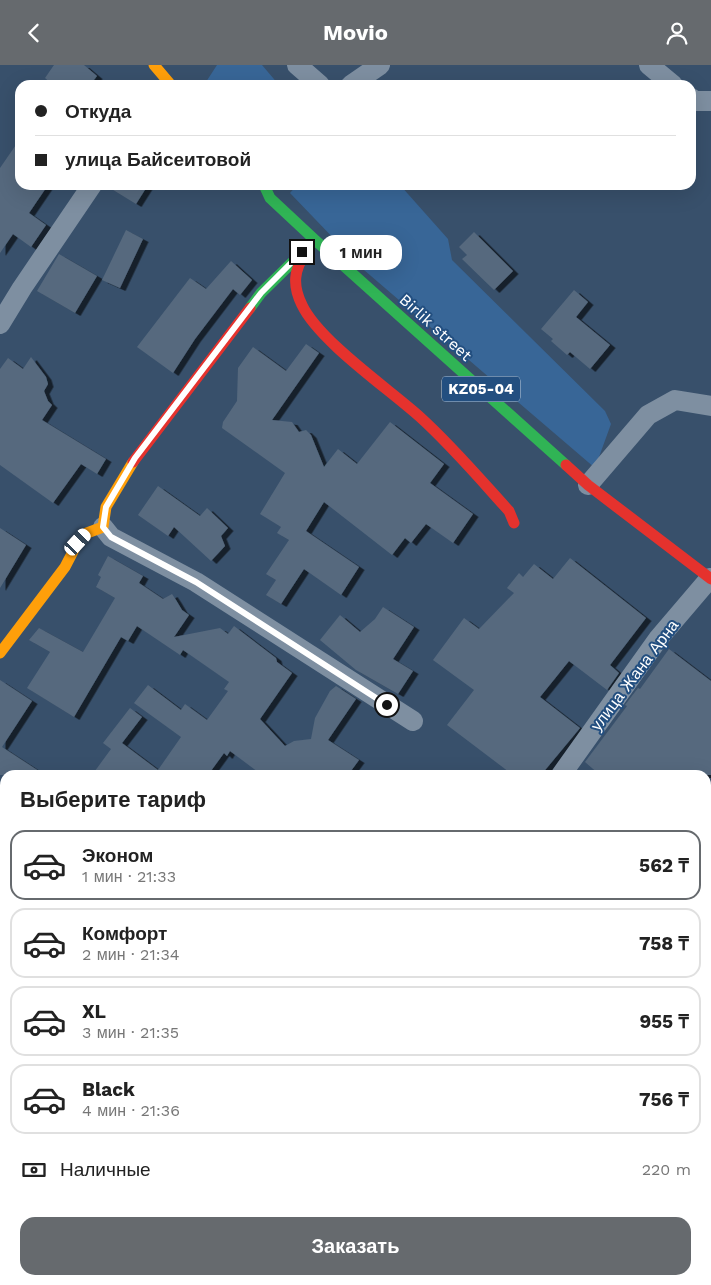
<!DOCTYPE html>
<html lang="ru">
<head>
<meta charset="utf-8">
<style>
  body { margin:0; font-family:"Work Sans",sans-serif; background:#f6f6f6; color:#222; height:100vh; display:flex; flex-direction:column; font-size:19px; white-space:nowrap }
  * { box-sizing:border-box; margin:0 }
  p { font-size:16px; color:#767676 }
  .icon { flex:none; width:28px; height:28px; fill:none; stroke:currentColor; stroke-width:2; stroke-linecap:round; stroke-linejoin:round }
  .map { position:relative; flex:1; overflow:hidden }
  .panel { position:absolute; left:0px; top:705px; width:711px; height:515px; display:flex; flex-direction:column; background:#fff; border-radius:15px 15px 0 0; box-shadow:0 5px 20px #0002 }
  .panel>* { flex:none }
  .hud { position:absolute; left:15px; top:15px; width:681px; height:110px; border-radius:15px; box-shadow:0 5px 20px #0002; display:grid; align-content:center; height:110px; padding:0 20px; background:#fff }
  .end { position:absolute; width:22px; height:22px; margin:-11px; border:6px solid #fff; background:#111; box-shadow:0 0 0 2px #111 }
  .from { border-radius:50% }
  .bubble { position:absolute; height:35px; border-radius:15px; background:#fff; box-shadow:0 5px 20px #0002; font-size:16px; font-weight:700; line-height:35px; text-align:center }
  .car { position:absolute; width:15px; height:30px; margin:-15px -8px; border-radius:6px; box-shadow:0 0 4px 1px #0007; background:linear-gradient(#fff 24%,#345 0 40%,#fff 0 76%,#345 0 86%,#fff 0) }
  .hud b { display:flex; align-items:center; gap:18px; height:48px; font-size:19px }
  .hud b+b { border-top:1px solid #e0e0e0 }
  .hud i { width:12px; height:12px; background:#222 }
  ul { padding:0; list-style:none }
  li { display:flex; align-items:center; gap:15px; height:70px; margin:0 10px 8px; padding:0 10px; border:2px solid #e0e0e0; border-radius:15px }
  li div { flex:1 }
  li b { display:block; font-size:19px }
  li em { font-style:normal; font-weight:700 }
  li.active { border-color:#666a6e }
  li>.icon { width:45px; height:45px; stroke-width:1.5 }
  h2 { padding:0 20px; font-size:22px; line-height:60px }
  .pay { display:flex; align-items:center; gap:12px; height:55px; padding:0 20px; font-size:19px }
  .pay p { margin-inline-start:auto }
  .primary-button { display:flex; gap:10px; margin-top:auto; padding:10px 20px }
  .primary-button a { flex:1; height:58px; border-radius:15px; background:#666a6e; color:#fff; font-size:20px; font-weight:700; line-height:58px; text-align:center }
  header { display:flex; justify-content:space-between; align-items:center; height:65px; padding:0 20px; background:#666a6e; color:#fff; font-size:22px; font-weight:700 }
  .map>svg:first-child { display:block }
</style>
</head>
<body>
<header><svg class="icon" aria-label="back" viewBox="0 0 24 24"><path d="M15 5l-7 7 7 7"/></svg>Movio<svg class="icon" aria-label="person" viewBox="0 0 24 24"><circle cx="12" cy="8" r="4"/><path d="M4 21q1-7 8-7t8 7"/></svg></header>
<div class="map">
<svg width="711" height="1220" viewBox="0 0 711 1220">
  <defs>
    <filter id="shadow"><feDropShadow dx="5.5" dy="3" stdDeviation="0" flood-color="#0009"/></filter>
  </defs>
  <rect width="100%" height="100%" fill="#38506b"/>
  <path fill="#386697" d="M217 0H262L279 20H204Z
    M297 120H400L448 174 452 195 605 346 611 359 595 403 364 205 290 128Z"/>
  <path fill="#56697e" filter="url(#shadow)" d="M54 0H84L97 11 90 20H53L45 13Z
    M20 74V120H48L29 148 46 160 31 182 13 169 0 188V103Z
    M105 120H148L136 139Z
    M126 165 143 174 120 223 102 215Z
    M474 167 513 206 494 225 462 194 467 190 459 182Z
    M59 189 97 211 75 248 37 226Z
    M231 196 252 215 240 230 233 224 195 274 173 308 137 282 190 213 206 224Z
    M574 225 588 237 576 252 610 280 590 304 570 287 567 290 551 276 553 274 541 264Z
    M306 279 319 288 272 355 292 357 299 367 306 365 311 370 324 402 338 384 357 399 390 357 444 399 430 418 473 449 453 478 426 459 411 478 405 473 392 490 324 437 306 466 359 502 341 530 304 504 281 539 266 530 276 515 266 509 289 475 277 468 281 462 260 449 285 408 222 363 223 357 237 336 238 303 253 282 286 306Z
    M31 292 46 312 48 319 44 326 48 336 52 340 42 355 106 394 97 409 81 399 53 438 0 400V304L8 293 23 304Z
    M158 421 200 451 207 443 228 463 221 471 225 481 211 496 174 462 168 471 138 450Z
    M0 463 26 480 0 523Z
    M108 491 143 511 139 518 163 534 172 529 176 535 182 545 189 550 174 572 220 563 228 569 234 561 276 593 277 597 292 608 260 654 285 681 294 676 311 674 315 653 330 626 336 621 356 634 328 675 359 695 348 710H262L230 686 227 691 224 688 208 710H92L111 684 103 678 130 643 142 652 122 678 158 705 181 672 134 638 148 620 181 645 185 639 207 655 228 626 224 624 229 617 183 585 180 590 137 561 128 576 121 572 74 652 27 623 50 587 29 575 39 563 83 587 115 533 96 522 101 512 98 510Z
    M570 493 646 553 610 600 619 608 607 625 569 596 540 632 580 663 541 710H513L447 660 474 625 433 595 464 553 479 564 514 528 507 523 519 508 523 512 534 499 553 514Z
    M383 542 414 562 393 594 413 606 398 629 356 605 320 575 340 550 360 567 375 554Z
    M669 584 711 616V710H600L585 697 627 641 625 640 638 623 640 624Z
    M0 615 32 636 2 682 45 710H0Z"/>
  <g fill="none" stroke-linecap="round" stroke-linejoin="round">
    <path stroke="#7e8fa1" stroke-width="20" d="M297 0 320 20
      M649 0 673 20
      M351 20 380 0
      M691 33 695 36H711
      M0 259 22 223 92 120
      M588 420 648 350 675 335 711 341
      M103 462 111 472 196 517 413 656
      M561 710 658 574 710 513
      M706 986 711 979
      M0 1042 5 1045
      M200 1220 203 1215
      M539 1220 543 1215"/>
    <path stroke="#30b455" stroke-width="11" d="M264 120 270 133 315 175 566 400
      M250 243 261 228 315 175"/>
    <path stroke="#ff9f0a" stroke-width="11" d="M154 0 171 20
      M0 588 65 502 78 477 87 468 103 462 106 442 133 397"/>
    <path stroke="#e5322d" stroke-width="11" d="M306 187C294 205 292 220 302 240 319 276 389 324 420 352 452 381 480 414 509 446L514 458
      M133 397 250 243
      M566 400 588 420 711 514"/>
  </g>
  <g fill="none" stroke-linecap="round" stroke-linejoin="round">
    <path stroke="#fff" stroke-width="6" d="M302 187 261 228 135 393 106 442 103 462 111 472 196 517 387 640"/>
  </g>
  <g text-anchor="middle" stroke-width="4" stroke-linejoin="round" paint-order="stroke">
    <rect fill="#234f80" stroke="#bdcad9" stroke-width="1" x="442" y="311.5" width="78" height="25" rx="4"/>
    <g font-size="15" font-weight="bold" fill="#fff">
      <text x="481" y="329">KZ05-04</text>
    </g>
    <g font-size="16" fill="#fff" stroke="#234f80">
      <text transform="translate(436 262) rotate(42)" y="6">Birlik street</text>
      <text transform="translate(634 610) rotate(-53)" y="6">улица Жана Арна</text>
    </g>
  </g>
</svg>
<i class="end from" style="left:387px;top:640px"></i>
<i class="end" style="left:302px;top:187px"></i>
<div class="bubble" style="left:320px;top:170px;width:82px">1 мин</div>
<i class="car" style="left:78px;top:477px;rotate:43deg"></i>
<div class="hud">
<b><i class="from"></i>Откуда</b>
<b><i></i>улица Байсеитовой</b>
</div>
<section class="panel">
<h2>Выберите тариф</h2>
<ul>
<li class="active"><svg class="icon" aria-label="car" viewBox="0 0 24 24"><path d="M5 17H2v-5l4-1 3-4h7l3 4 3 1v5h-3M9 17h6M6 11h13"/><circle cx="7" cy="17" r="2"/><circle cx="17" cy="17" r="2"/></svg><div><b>Эконом</b><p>1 мин · 21:33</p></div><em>562 ₸</em></li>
<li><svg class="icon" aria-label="car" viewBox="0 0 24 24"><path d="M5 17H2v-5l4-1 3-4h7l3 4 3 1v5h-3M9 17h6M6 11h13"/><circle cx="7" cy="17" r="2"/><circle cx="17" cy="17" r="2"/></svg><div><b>Комфорт</b><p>2 мин · 21:34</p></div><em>758 ₸</em></li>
<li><svg class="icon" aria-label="car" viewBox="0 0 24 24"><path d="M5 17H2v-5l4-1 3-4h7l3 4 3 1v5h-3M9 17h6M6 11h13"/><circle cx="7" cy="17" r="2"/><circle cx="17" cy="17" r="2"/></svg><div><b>XL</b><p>3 мин · 21:35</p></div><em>955 ₸</em></li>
<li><svg class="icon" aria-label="car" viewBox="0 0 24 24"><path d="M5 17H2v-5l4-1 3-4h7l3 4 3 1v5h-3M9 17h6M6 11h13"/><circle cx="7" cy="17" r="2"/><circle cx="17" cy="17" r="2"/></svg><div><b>Black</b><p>4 мин · 21:36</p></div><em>756 ₸</em></li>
</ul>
<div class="pay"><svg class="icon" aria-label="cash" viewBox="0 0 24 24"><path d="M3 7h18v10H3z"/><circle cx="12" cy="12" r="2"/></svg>Наличные<p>220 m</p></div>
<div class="primary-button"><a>Заказать</a></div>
</section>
</div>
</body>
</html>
